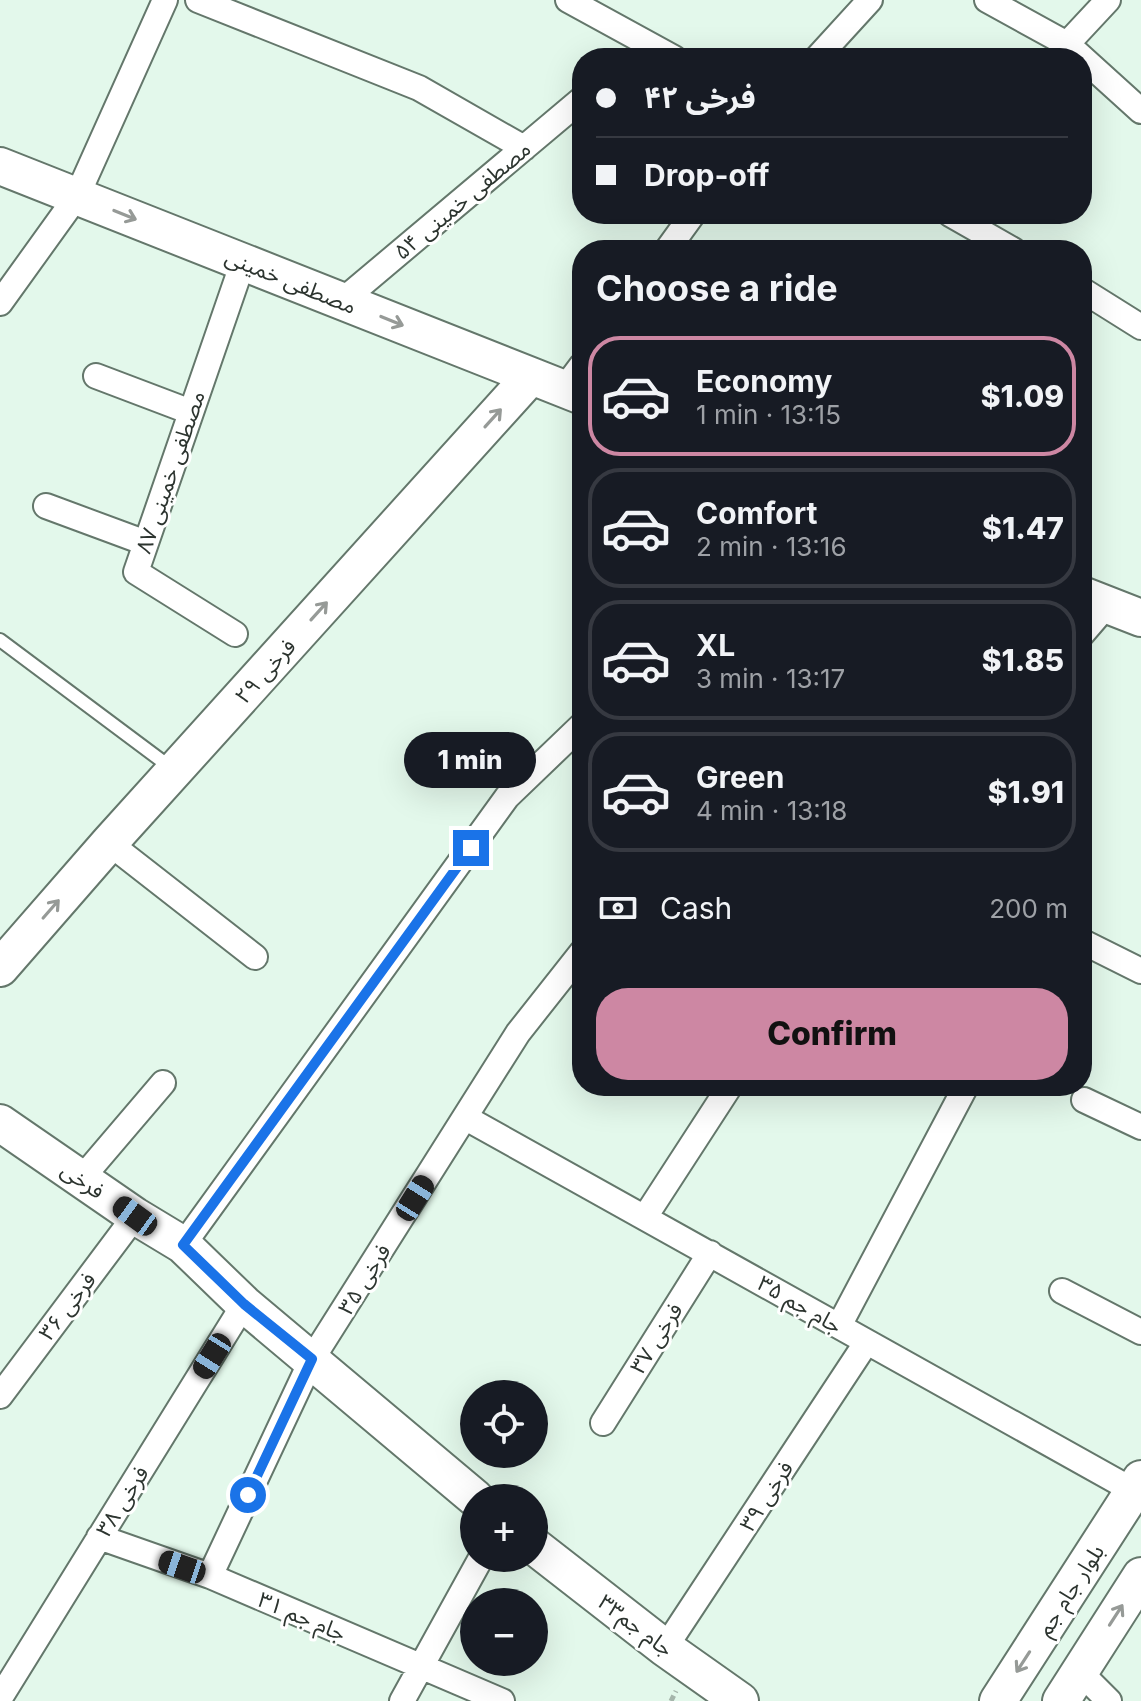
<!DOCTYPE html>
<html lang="en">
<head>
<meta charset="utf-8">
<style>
  body { margin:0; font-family:Inter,"Noto Sans Arabic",sans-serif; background:#20242c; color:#f1f3f6; height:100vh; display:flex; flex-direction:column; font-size:30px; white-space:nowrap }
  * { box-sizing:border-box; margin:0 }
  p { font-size:26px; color:#9ea1a6 }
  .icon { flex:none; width:44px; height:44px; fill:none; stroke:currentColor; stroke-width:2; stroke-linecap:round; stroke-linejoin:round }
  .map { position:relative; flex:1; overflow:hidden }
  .details { position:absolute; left:572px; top:240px; width:520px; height:856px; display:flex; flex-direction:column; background:#171b24; border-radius:32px; box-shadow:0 8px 32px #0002 }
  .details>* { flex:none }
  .hud { position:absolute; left:572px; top:48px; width:520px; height:176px; border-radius:32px; box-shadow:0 8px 32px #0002; display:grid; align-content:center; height:176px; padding:0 24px; background:#171b24 }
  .tools { position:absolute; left:460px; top:1380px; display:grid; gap:16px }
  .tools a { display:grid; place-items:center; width:88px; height:88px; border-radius:50%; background:#171b24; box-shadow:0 8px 32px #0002; font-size:40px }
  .end { position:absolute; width:36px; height:36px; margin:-18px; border:10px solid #1a73e8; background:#fff; box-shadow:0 0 0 4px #fff }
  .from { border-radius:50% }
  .bubble { position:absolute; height:56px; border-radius:28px; background:#171b24; box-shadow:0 8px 32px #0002; font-size:26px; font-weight:800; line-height:56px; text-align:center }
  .car { position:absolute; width:24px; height:48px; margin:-24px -12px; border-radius:10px; box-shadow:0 0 6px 2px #0007; background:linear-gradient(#222 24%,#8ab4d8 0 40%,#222 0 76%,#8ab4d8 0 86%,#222 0) }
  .hud b { display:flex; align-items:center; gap:28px; height:76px; font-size:30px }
  .hud b+b { border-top:2px solid #363941 }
  .hud i { width:20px; height:20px; background:#f1f3f6 }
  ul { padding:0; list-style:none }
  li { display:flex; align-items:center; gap:24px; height:120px; margin:0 16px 12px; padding:0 8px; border:4px solid #363941; border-radius:32px }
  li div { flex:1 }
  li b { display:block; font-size:30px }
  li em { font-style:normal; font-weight:800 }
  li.on { border-color:#cd87a3 }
  li>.icon { width:72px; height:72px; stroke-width:1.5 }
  h2 { padding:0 24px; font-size:36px; line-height:96px }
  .pay { display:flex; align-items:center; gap:20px; height:88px; padding:0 24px; font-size:30px }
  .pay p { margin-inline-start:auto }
  .primary-button { display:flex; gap:16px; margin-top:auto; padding:16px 24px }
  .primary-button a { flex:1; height:92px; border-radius:32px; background:#cd87a3; color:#111; font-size:32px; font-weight:800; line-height:92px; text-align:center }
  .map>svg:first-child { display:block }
</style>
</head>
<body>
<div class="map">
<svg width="1141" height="1701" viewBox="0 0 1141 1701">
  <rect width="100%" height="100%" fill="#e3f8eb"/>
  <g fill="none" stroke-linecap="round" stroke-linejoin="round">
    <g stroke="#64776b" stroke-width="16">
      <path id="lane" d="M0 640 170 767"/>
    </g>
    <g stroke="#64776b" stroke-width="28">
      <path id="street" d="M198 0 419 88 524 148
        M568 0 674 58
        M987 0 1067 44 1141 111
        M1067 44 1108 0
        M817 58 870 0
        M950 214 1013 250
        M667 250 693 214
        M1082 290 1141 327
        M342 301 582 99
        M0 303 77 196 165 0
        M96 376 191 412
        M564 389 582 365
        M46 506 146 543
        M235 634 136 572 243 262
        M1082 634 1107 605
        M109 843 255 957
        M1083 942 1141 971
        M1084 1100 1141 1127
        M466 1118 1134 1491
        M82 1178 163 1083
        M645 1217 730 1086
        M183 1245 507 797 582 725
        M1062 1291 1141 1332
        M839 1326 966 1086
        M0 1396 135 1216
        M603 1423 710 1253
        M99 1537 210 1576 502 1701
        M210 1576 312 1359 518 1033 582 952
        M665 1648 866 1343
        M1080 1672 1109 1701
        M0 1698 244 1304
        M402 1701 481 1558"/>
    </g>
    <g stroke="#64776b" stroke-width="40">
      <path id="secondary" d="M0 166 582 396
        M1082 595 1141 618
        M0 968 109 843 531 376
        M0 1123 135 1216 183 1245 244 1304 475 1498
        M534 1546 665 1648 740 1701
        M998 1701 1141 1479
        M1061 1701 1141 1576"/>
    </g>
    <path stroke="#a5b5ab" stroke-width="5" stroke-dasharray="6 4" stroke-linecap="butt" d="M671 1701 676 1691"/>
    <use href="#lane" stroke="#fff" stroke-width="12"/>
    <use href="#street" stroke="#fff" stroke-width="24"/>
    <use href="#secondary" stroke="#fff" stroke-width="36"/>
  </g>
  <defs><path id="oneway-shaft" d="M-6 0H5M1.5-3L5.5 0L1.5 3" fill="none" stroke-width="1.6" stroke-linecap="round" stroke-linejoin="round" transform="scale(2)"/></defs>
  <g stroke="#969a97">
    <use href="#oneway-shaft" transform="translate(125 215) rotate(22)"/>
    <use href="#oneway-shaft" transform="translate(392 321) rotate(22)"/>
    <use href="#oneway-shaft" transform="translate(493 418) rotate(-48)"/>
    <use href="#oneway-shaft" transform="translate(319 611) rotate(-48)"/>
    <use href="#oneway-shaft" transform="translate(51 909) rotate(-49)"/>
    <use href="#oneway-shaft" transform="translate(1116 1615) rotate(-57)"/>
    <use href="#oneway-shaft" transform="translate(1023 1662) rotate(123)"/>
  </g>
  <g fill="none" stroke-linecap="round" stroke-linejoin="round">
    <path stroke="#1a73e8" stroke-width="10" d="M248 1495 312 1359 244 1304 183 1245 471 848"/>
  </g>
  <g text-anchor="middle" stroke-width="6" stroke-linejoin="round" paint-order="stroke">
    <g font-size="22" fill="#2c342f" stroke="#fff">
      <text transform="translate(462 200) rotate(-40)" y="8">مصطفی خمینی ۵۴</text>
      <text transform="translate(291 281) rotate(22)" y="8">مصطفی خمینی</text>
      <text transform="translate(170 472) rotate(-71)" y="8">مصطفی خمینی ۸۷</text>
      <text transform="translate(265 671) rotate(-48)" y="8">فرخی ۲۹</text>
      <text transform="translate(83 1180) rotate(35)" y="8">فرخی</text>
      <text transform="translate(364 1279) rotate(-58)" y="8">فرخی ۳۵</text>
      <text transform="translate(800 1304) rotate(30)" y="8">جام جم ۳۵</text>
      <text transform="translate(67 1306) rotate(-53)" y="8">فرخی ۳۶</text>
      <text transform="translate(656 1338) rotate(-58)" y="8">فرخی ۳۷</text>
      <text transform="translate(766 1496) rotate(-57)" y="8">فرخی ۳۹</text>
      <text transform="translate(122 1501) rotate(-58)" y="8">فرخی ۳۸</text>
      <text transform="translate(1070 1590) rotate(-57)" y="8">بلوار جام جم</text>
      <text transform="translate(302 1616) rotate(23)" y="8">جام جم ۳۱</text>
      <text transform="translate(636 1625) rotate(37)" y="8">جام جم۳۳</text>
    </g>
  </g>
</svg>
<div class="tools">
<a><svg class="icon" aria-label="locate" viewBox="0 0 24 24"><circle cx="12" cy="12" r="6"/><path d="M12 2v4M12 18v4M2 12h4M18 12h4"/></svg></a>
<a>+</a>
<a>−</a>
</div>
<i class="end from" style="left:248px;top:1495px"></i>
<i class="end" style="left:471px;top:848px"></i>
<div class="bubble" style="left:404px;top:732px;width:132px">1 min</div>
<i class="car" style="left:415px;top:1198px;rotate:32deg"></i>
<i class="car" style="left:135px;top:1216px;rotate:306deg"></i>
<i class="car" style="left:212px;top:1356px;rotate:212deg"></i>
<i class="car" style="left:182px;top:1567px;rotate:289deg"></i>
<div class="hud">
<b><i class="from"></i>فرخی ۴۲</b>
<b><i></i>Drop-off</b>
</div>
<section class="details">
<h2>Choose a ride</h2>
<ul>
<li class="on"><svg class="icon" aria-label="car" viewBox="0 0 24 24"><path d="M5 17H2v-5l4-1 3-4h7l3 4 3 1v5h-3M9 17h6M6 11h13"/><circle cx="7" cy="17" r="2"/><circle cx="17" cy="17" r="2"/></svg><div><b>Economy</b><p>1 min · 13:15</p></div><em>$1.09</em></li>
<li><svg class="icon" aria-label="car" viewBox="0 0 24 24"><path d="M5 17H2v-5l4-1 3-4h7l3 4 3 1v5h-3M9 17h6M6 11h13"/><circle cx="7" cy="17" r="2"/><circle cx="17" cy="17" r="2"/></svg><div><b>Comfort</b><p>2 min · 13:16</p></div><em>$1.47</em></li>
<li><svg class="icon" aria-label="car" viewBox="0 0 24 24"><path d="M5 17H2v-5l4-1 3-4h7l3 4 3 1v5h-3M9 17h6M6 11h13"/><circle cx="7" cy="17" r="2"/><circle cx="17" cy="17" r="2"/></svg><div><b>XL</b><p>3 min · 13:17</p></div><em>$1.85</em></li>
<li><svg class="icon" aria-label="car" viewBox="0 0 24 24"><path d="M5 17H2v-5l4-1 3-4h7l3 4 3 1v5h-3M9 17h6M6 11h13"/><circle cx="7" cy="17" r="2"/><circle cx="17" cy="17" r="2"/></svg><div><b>Green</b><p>4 min · 13:18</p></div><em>$1.91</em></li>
</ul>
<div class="pay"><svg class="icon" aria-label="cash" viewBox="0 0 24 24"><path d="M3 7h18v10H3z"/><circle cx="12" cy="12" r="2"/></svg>Cash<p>200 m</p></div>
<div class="primary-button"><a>Confirm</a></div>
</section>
</div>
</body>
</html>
